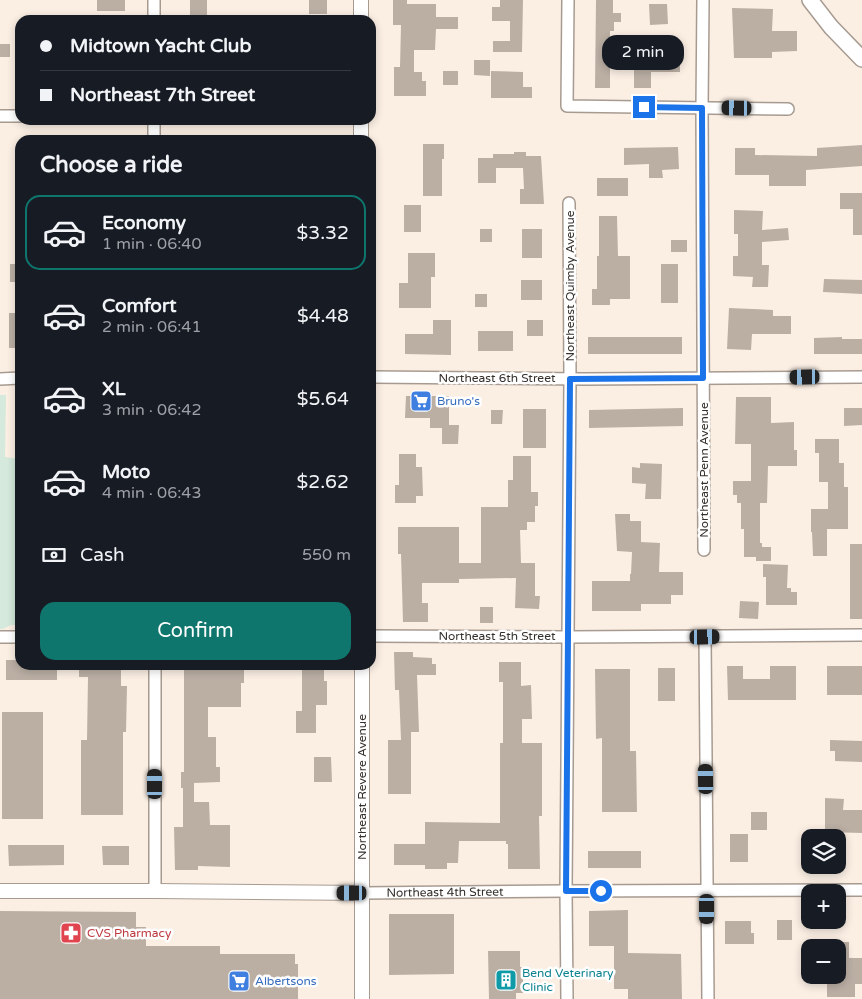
<!DOCTYPE html>
<html lang="en">
<head>
<meta charset="utf-8">
<style>
  body { margin:0; font-family:"Varela Round",sans-serif; background:#20242c; color:#f1f3f6; height:100vh; display:flex; flex-direction:column; font-size:19px; white-space:nowrap }
  * { box-sizing:border-box; margin:0 }
  p { font-size:16px; color:#9ea1a6 }
  .icon { flex:none; width:28px; height:28px; fill:none; stroke:currentColor; stroke-width:2; stroke-linecap:round; stroke-linejoin:round }
  .map { position:relative; flex:1; overflow:hidden }
  .panel { position:absolute; left:15px; top:135px; width:361px; height:535px; display:flex; flex-direction:column; background:#171b24; border-radius:15px; box-shadow:0 2px 8px #0003 }
  .panel>* { flex:none }
  .hud { position:absolute; left:15px; top:15px; width:361px; height:110px; border-radius:15px; box-shadow:0 2px 8px #0003; display:grid; align-content:center; height:110px; padding:0 25px; background:#171b24 }
  .controls { position:absolute; left:801px; top:829px; display:grid; gap:10px }
  .controls a { display:grid; place-items:center; width:45px; height:45px; border-radius:10px; background:#171b24; box-shadow:0 2px 8px #0003; font-size:25px }
  .end { position:absolute; width:22px; height:22px; margin:-11px; border:6px solid #1a73e8; background:#fff; box-shadow:0 0 0 2px #fff }
  .from { border-radius:50% }
  .bubble { position:absolute; height:35px; border-radius:15px; background:#171b24; box-shadow:0 2px 8px #0003; font-size:16px; font-weight:600; line-height:35px; text-align:center }
  .car { position:absolute; width:15px; height:30px; margin:-15px -8px; border-radius:6px; box-shadow:0 0 4px 1px #0007; background:linear-gradient(#222 24%,#8ab4d8 0 40%,#222 0 76%,#8ab4d8 0 86%,#222 0) }
  .hud b { display:flex; align-items:center; gap:18px; height:48px; font-size:19px }
  .hud b+b { border-top:1px solid #363941 }
  .hud i { width:12px; height:12px; background:#f1f3f6 }
  ul { padding:0; list-style:none }
  li { display:flex; align-items:center; gap:15px; height:75px; margin:0 10px 8px; padding:0 15px; border:2px solid transparent; border-radius:15px }
  li div { flex:1 }
  li b { display:block; font-size:19px }
  li em { font-style:normal; font-weight:600 }
  li.on { border-color:#0f766e }
  li>.icon { width:45px; height:45px; stroke-width:1.5 }
  h2 { padding:0 25px; font-size:22px; line-height:60px }
  .pay { display:flex; align-items:center; gap:12px; height:55px; padding:0 25px; font-size:19px }
  .pay p { margin-inline-start:auto }
  .button { display:flex; gap:10px; margin-top:auto; padding:10px 25px }
  .button a { flex:1; height:58px; border-radius:15px; background:#0f766e; color:#fff; font-size:20px; font-weight:600; line-height:58px; text-align:center }
  .map>svg:first-child { display:block }
</style>
</head>
<body>
<div class="map">
<svg width="862" height="999" viewBox="0 0 862 999">
  <rect width="100%" height="100%" fill="#fbefe4"/>
  <path fill="#d5e9dc" d="M0 395H6L5 457 20 459V625H11L3 629H0Z"/>
  <path fill="#bbafa4" d="M97 0H125V11H97Z
    M190 0H207V20H190Z
    M309 0H327V14H309Z
    M393 0H407V4H436V17H458V29H436L435 50H414V72H422V81H426V96H394V67H400L401 25H393Z
    M500 0H523L522 52H493V41H510V21H492V7H500Z
    M596 0H613V13H621V22H614V31H610V88H595Z
    M649 4H667L668 24 650 25Z
    M732 8 773 9 772 31H797V51L772 52V58H734Z
    M662 43H680V72H651V88H634V52H662Z
    M0 44H10V57H0Z
    M474 60H490V76L474 75Z
    M443 71H458V85H443Z
    M491 71 523 72V87H532V98H491Z
    M423 144H444V159H442V196H423Z
    M862 145V166L806 170V186H769V175H735V148H755V155L817 156V148Z
    M678 147 679 169 662 170 663 178H649V164L624 165V148Z
    M514 152H526V156H541L544 204H520V189H524L523 168H496V183H478V158H493V154H514Z
    M597 178H628V196H597Z
    M840 193H862V235H853V209H840Z
    M404 205H421V232H404Z
    M734 210 763 211 762 230 788 228 789 240 762 242V265H769L768 287H752L753 277 733 276V256H738V234H734Z
    M599 216H617L618 256H630V299H610V305H592V289H597V256H599Z
    M480 229H492V242H480Z
    M522 229H542V258H522Z
    M671 240H687V252H671Z
    M408 253H435V277H431V308H399V283H408Z
    M10 264H20V282H10Z
    M661 264H678V303H661Z
    M824 279 862 280V294L823 292Z
    M521 280H542V300H521Z
    M475 294H487V307H475Z
    M729 308 773 310V316H791V334H752L751 350 727 349Z
    M9 313H20V348H9Z
    M433 320H451V355L405 354V334H433Z
    M527 320H543V336H527Z
    M478 331H513V351H478Z
    M588 337H682V354H588Z
    M842 337V339H862V354H814V338Z
    M406 396H449V425H459L458 444H442V428H430V418H405Z
    M736 397H771V423L794 422V450H797V466H768L767 503H760V543H762V547H771V561H756V557H744V529H741V503H737V495H733V481H751V444H735Z
    M683 408V426L589 428V410Z
    M844 408H862V425L844 426Z
    M523 409H546V448H523Z
    M491 410H503L502 424H491Z
    M815 439H839V463H844V487H848V529H827V556H813L812 532H811V509H828V482H819V453H815Z
    M399 454H416V467H422L423 496H416V503H395V485H399Z
    M513 456H531V492H538V506H535V522H527V530H520L521 563H535V596H540L539 609 515 608 516 578 459 579V583H422V603H428V622H403L401 554H398V527H459V563H481V507H508V480H513Z
    M640 463 662 464 661 499H645L646 484 632 483V467L640 468Z
    M615 514H630V521H641V542L660 543 659 572H683V595H671V604H641V611H592V581H630V574H631L632 552 617 551Z
    M850 544H862V619H850Z
    M763 564 788 565 787 588H791V592H797V605H766V577H763Z
    M740 601 759 602 758 619 739 618Z
    M480 607H493V623H480Z
    M394 652H413V657L432 658V664H436V675H417L419 732H411V794H388V740H401L399 690H395Z
    M6 660H20V665H57V680H6Z
    M499 662H521V686L531 685 532 719H522V743H542V816H539L540 869H508V844H506V841H459L458 863H447V869H425V865H394V844H425V822L500 823V743H503V682H499Z
    M79 665H121V686H127L126 732H123V815H81V740H87L88 677H79Z
    M184 665H244V683H241V707H208V737H216V767H220V782L194 783V802H209L210 825H230V867L198 866V870H175L174 827H183V788H181V772H184Z
    M302 665H324V681H327V705H316V733H296V711H302Z
    M727 666H743V679H770V666H796V700H728Z
    M827 666H862V695H827Z
    M658 668H675V701H658Z
    M595 669H630V751H636L637 812H602V738L596 739Z
    M2 712H43V819H2Z
    M830 740 862 741V762L835 761V751H830Z
    M314 757H331L332 782H314Z
    M825 798 844 799 843 810H862V833L825 832Z
    M751 812H767V830H751Z
    M730 834H748V862H730Z
    M8 845H64V865L9 866Z
    M102 846H129V865H103Z
    M588 851H641V868H588Z
    M628 910V953L681 954 682 999H628V989H614V946H589V911Z
    M0 911 136 912V927H146V946H220V954H295V964H298V999H0Z
    M389 914H454V974L389 975Z
    M777 920H792V940H777Z
    M725 921H751V933H754V944H725Z
    M838 942H849V958H862V984H855V997H827V975H838Z
    M488 951H520V967H523V993H516V999H489Z"/>
  <g fill="none" stroke-linecap="round" stroke-linejoin="round">
    <g stroke="#a79b91" stroke-width="14">
      <g id="minor">
        <path d="M154 0V20"/>
        <path d="M568 0 567 106 788 109"/>
        <path d="M703 0 702 108 704 550"/>
        <path d="M0 116H20"/>
        <path d="M154 120V140"/>
        <path d="M371 377 585 379 862 377"/>
        <path d="M0 379 20 378"/>
        <path d="M371 636 569 637 862 635"/>
        <path d="M0 637H20"/>
        <path d="M705 637 708 999"/>
        <path d="M155 891V665"/>
        <path id="s1" d="M363 893 566 891 862 890"/>
        <path d="M567 999 566 891 570 379 569 203"/>
      </g>
    </g>
    <g stroke="#a79b91" stroke-width="16">
      <path id="tertiary" d="M361 20V0
        M361 140V120
        M362 665V999
        M0 891H155L363 893"/>
    </g>
    <g stroke="#a79b91" stroke-width="18">
      <path id="secondary" d="M810 0 831 27 862 59"/>
    </g>
    <use href="#minor" stroke="#fff" stroke-width="11"/>
    <use href="#tertiary" stroke="#fff" stroke-width="14"/>
    <use href="#secondary" stroke="#fff" stroke-width="15"/>
  </g>
  <g fill="none" stroke-linecap="round" stroke-linejoin="round">
    <path stroke="#1a73e8" stroke-width="6" d="M601 891H566L570 379 703 378 702 108 644 107"/>
  </g>
  <defs>
    <g id="supermarket-square" transform="scale(1.125)"><rect x="-9" y="-9" width="18" height="18" rx="4" fill="#3f7fe0" stroke="#fff"/><path d="M-6-5.5h2.5l.6 2H6L4.5 2H-2.5L-4.4-4H-6ZM-1.5 3.2a1.3 1.3 0 1 0 .1 0ZM3 3.2a1.3 1.3 0 1 0 .1 0Z" fill="#fff"/></g>
    <g id="pharmacy-square" transform="scale(1.125)"><rect x="-9" y="-9" width="18" height="18" rx="4" fill="#e0444e" stroke="#fff"/><path d="M-2-6h4v4h4v4h-4v4h-4v-4h-4v-4h4Z" fill="#fff"/></g>
    <g id="building-square" transform="scale(1.125)"><rect x="-9" y="-9" width="18" height="18" rx="4" fill="#0f9aa8" stroke="#fff"/><path d="M-4-6H4V6H1V3H-1V6H-4ZM-2.5-4.3h1.7v1.8h-1.7ZM.8-4.3h1.7v1.8H.8ZM-2.5-1h1.7V.8h-1.7ZM.8-1h1.7V.8H.8Z" fill="#fff"/></g>
  </defs>
  <g fill-rule="evenodd">
    <use href="#supermarket-square" x="421" y="401"/>
    <use href="#pharmacy-square" x="71" y="933"/>
    <use href="#building-square" x="506" y="980"/>
    <use href="#supermarket-square" x="239" y="981"/>
  </g>
  <g text-anchor="middle" stroke-width="5" stroke-linejoin="round" paint-order="stroke">
    <g font-size="12" fill="#35302c" stroke="#fff">
      <text transform="translate(570 286) rotate(-90)" y="4">Northeast Quimby Avenue</text>
      <text x="497" y="382">Northeast 6th Street</text>
      <text transform="translate(704 470) rotate(-90)" y="4">Northeast Penn Avenue</text>
      <text x="497" y="640">Northeast 5th Street</text>
      <text transform="translate(362 787) rotate(-90)" y="4">Northeast Revere Avenue</text>
      <text dy="4" stroke="none"><textPath href="#s1" startOffset="82">Northeast 4th Street</textPath></text>
    </g>
    <g font-size="12" fill="#366cbe" stroke="#fff" text-anchor="start">
      <text x="437" y="405">Bruno's</text>
      <text x="255" y="985">Albertsons</text>
    </g>
    <g font-size="12" fill="#be3a42" stroke="#fff" text-anchor="start">
      <text x="87" y="937">CVS Pharmacy</text>
    </g>
    <g font-size="12" fill="#0d838f" stroke="#fff" text-anchor="start">
      <text x="522" y="977">Bend Veterinary<tspan x="522" dy="14">Clinic</tspan></text>
    </g>
  </g>
</svg>
<div class="controls">
<a><svg class="icon" aria-label="layers" viewBox="0 0 24 24"><path d="M12 4l9 5-9 5-9-5zM3 14l9 5 9-5"/></svg></a>
<a>+</a>
<a>−</a>
</div>
<i class="end from" style="left:601px;top:891px"></i>
<i class="end" style="left:644px;top:107px"></i>
<div class="bubble" style="left:602px;top:35px;width:82px">2 min</div>
<i class="car" style="left:737px;top:108px;rotate:271deg"></i>
<i class="car" style="left:805px;top:377px;rotate:269deg"></i>
<i class="car" style="left:705px;top:637px;rotate:89deg"></i>
<i class="car" style="left:706px;top:779px;rotate:359deg"></i>
<i class="car" style="left:155px;top:784px;rotate:0deg"></i>
<i class="car" style="left:352px;top:893px;rotate:270deg"></i>
<i class="car" style="left:707px;top:909px;rotate:180deg"></i>
<div class="hud">
<b><i class="from"></i>Midtown Yacht Club</b>
<b><i></i>Northeast 7th Street</b>
</div>
<section class="panel">
<h2>Choose a ride</h2>
<ul>
<li class="on"><svg class="icon" aria-label="car" viewBox="0 0 24 24"><path d="M5 17H2v-5l4-1 3-4h7l3 4 3 1v5h-3M9 17h6M6 11h13"/><circle cx="7" cy="17" r="2"/><circle cx="17" cy="17" r="2"/></svg><div><b>Economy</b><p>1 min · 06:40</p></div><em>$3.32</em></li>
<li><svg class="icon" aria-label="car" viewBox="0 0 24 24"><path d="M5 17H2v-5l4-1 3-4h7l3 4 3 1v5h-3M9 17h6M6 11h13"/><circle cx="7" cy="17" r="2"/><circle cx="17" cy="17" r="2"/></svg><div><b>Comfort</b><p>2 min · 06:41</p></div><em>$4.48</em></li>
<li><svg class="icon" aria-label="car" viewBox="0 0 24 24"><path d="M5 17H2v-5l4-1 3-4h7l3 4 3 1v5h-3M9 17h6M6 11h13"/><circle cx="7" cy="17" r="2"/><circle cx="17" cy="17" r="2"/></svg><div><b>XL</b><p>3 min · 06:42</p></div><em>$5.64</em></li>
<li><svg class="icon" aria-label="car" viewBox="0 0 24 24"><path d="M5 17H2v-5l4-1 3-4h7l3 4 3 1v5h-3M9 17h6M6 11h13"/><circle cx="7" cy="17" r="2"/><circle cx="17" cy="17" r="2"/></svg><div><b>Moto</b><p>4 min · 06:43</p></div><em>$2.62</em></li>
</ul>
<div class="pay"><svg class="icon" aria-label="cash" viewBox="0 0 24 24"><path d="M3 7h18v10H3z"/><circle cx="12" cy="12" r="2"/></svg>Cash<p>550 m</p></div>
<div class="button"><a>Confirm</a></div>
</section>
</div>
</body>
</html>
